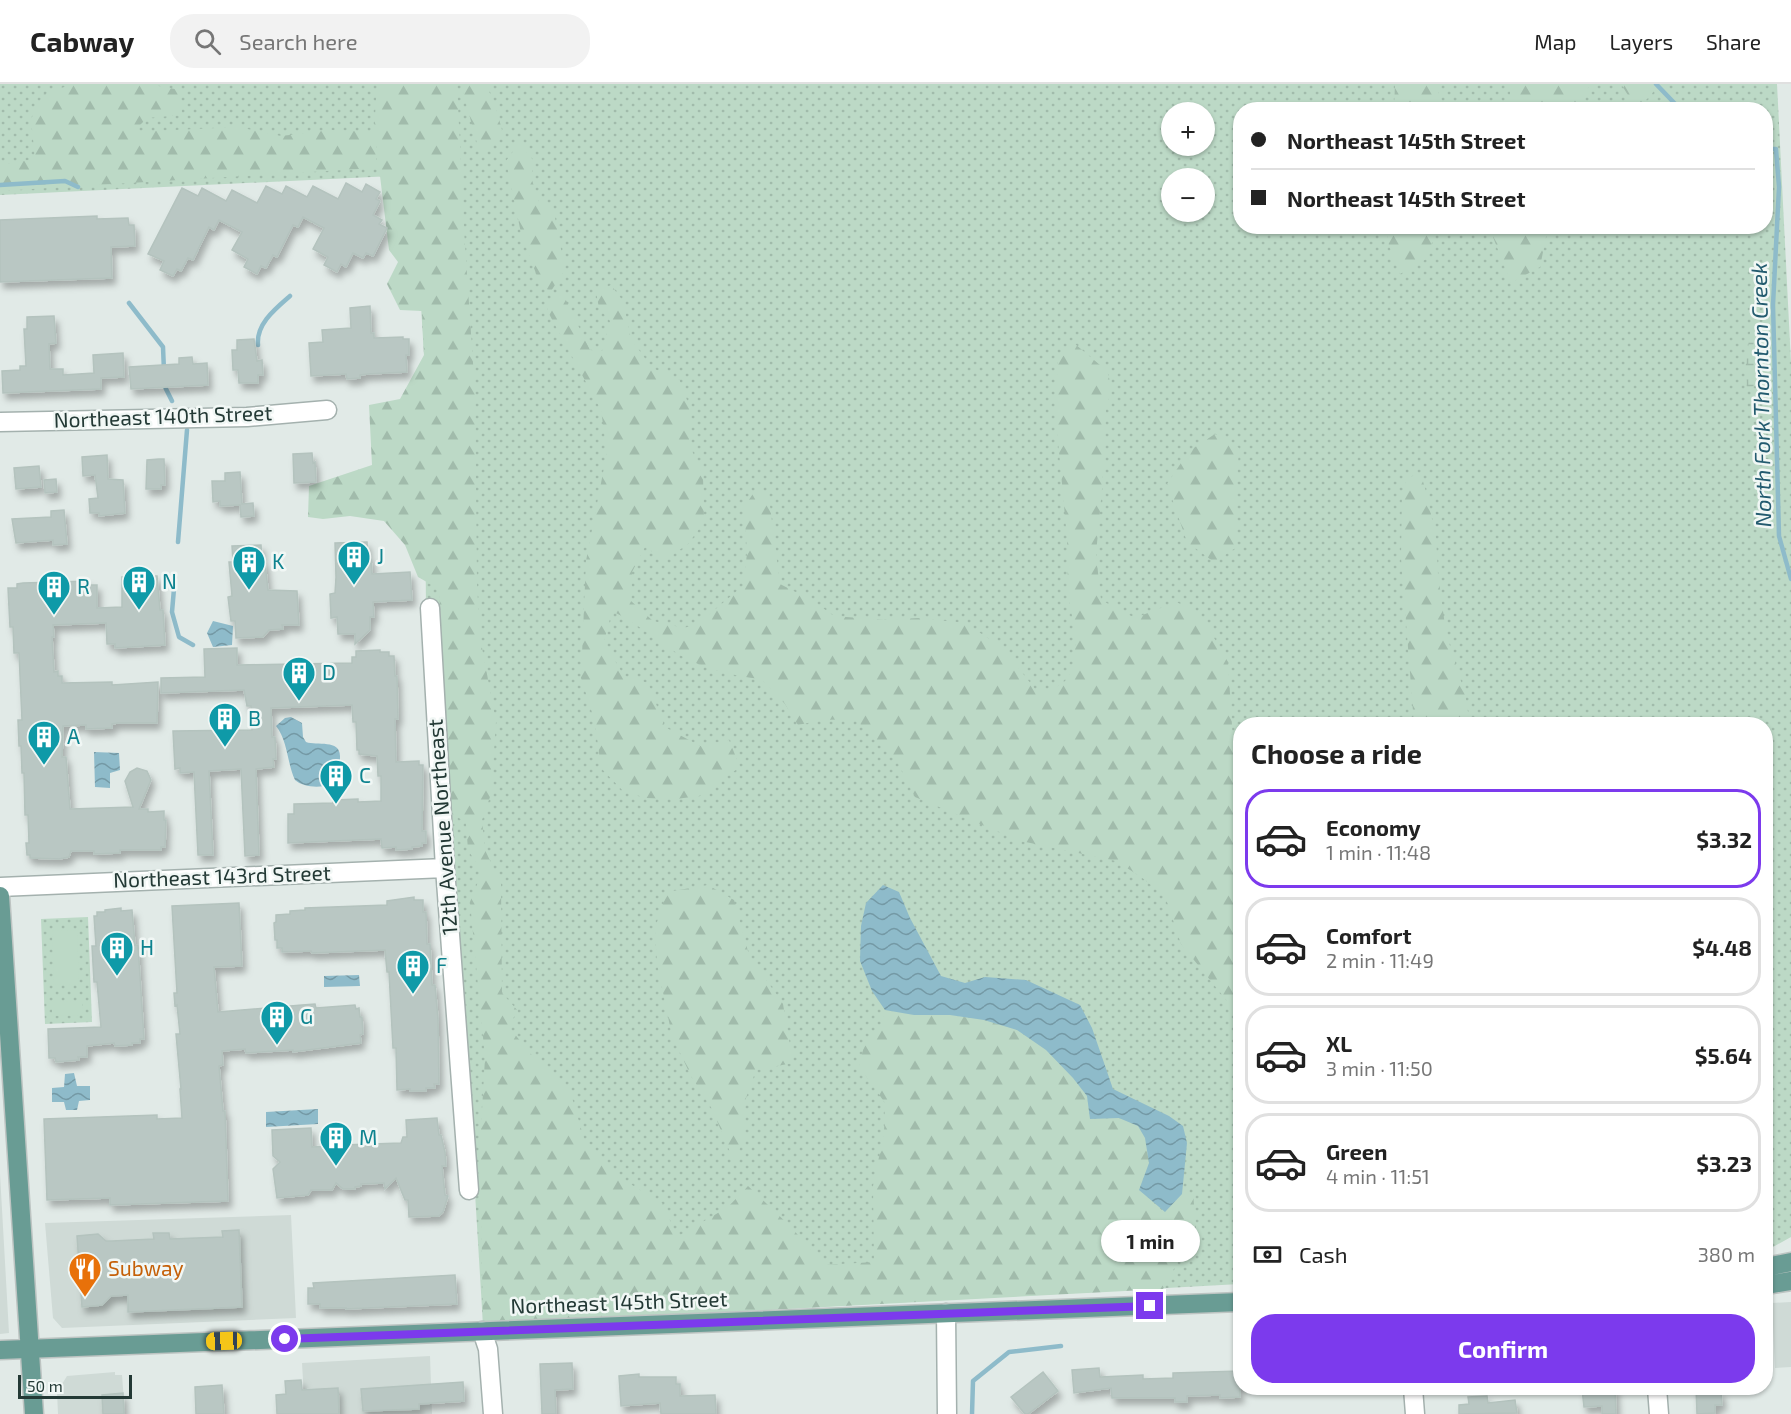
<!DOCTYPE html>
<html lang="en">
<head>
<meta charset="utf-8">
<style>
  body { margin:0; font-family:"Exo 2",sans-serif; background:#f2f2f2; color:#222; height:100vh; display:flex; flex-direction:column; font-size:22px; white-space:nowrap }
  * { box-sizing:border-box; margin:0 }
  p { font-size:20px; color:#767676 }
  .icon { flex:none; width:33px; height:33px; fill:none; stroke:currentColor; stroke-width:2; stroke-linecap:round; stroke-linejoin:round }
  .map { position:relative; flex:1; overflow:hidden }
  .side { position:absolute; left:1233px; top:633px; width:540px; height:678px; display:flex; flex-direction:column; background:#fff; border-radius:24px; box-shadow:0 2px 4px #0004 }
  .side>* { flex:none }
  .banner { position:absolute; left:1233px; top:18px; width:540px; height:132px; border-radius:24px; box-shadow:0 2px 4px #0004; display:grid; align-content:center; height:132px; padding:0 18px; background:#fff }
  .controls { position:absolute; left:1161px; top:18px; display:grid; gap:12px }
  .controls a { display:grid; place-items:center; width:54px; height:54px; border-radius:50%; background:#fff; box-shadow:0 2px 4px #0004; font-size:30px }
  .scale { position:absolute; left:18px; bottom:15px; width:114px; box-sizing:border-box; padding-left:6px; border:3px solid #233935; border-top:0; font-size:16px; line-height:21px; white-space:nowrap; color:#233935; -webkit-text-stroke:4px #f1f7f5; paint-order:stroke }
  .end { position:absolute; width:27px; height:27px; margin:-14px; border:8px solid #7c3aed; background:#fff; box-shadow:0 0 0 3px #fff }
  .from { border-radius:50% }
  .bubble { position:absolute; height:42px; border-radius:21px; background:#fff; box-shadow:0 2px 4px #0004; font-size:20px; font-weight:700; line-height:42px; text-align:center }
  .car { position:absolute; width:18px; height:36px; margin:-18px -9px; border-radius:8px; box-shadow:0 0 4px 2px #0007; background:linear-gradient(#f5c518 24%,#345 0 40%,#f5c518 0 76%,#345 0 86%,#f5c518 0) }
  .banner b { display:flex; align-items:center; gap:21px; height:57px; font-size:22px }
  .banner b+b { border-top:2px solid #e0e0e0 }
  .banner i { width:15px; height:15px; background:#222 }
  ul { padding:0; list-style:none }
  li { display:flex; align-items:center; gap:18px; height:99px; margin:0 12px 9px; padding:0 6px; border:3px solid #e0e0e0; border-radius:24px }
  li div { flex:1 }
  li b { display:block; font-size:22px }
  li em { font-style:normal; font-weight:700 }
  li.on { border-color:#7c3aed }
  li>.icon { width:54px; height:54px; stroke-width:1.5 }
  h2 { padding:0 18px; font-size:27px; line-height:72px }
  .pay { display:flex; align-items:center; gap:15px; height:66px; padding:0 18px; font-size:22px }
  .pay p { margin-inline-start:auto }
  .cta { display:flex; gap:12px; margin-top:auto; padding:12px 18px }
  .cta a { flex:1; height:69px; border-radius:24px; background:#7c3aed; color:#fff; font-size:24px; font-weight:700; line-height:69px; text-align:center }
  header { display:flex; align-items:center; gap:36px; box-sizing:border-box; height:84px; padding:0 30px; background:#fff; border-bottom:2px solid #e0e0e0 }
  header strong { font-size:28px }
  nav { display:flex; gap:33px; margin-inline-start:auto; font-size:21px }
  .search { width:420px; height:54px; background:#f2f2f2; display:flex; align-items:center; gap:15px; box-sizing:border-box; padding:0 21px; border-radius:24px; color:#767676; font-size:22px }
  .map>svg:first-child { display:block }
</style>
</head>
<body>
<header>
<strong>Cabway</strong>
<div class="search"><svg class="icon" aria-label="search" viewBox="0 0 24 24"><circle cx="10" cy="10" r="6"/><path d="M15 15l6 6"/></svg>Search here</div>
<nav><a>Map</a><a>Layers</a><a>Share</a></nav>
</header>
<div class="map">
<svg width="1791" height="1330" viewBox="0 0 1791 1330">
  <defs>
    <pattern id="grass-dots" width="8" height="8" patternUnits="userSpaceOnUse" patternTransform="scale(1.5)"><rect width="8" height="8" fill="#bcd9c6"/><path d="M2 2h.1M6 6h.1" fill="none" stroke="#a1bbab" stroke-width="1.8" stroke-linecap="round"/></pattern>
    <pattern id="forest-firs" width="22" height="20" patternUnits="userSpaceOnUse" patternTransform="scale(1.5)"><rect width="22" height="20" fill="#bcd9c6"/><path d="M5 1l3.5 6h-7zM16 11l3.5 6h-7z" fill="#a1bbab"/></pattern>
    <pattern id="wetland-marsh" width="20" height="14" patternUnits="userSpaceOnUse" patternTransform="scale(1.5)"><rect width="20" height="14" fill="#bcd9c6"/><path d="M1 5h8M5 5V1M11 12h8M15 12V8" fill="none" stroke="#a1bbab"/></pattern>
    <pattern id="water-waves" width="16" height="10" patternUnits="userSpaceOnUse" patternTransform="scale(1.5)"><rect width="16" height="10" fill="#8ebbca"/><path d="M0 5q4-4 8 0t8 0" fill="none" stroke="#7499a5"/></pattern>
    <filter id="shadow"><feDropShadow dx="3.5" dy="6" stdDeviation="3" flood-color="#0004"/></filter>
  </defs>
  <rect width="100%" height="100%" fill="#e1eae7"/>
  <path fill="#cfdad6" d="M0 1090 9 1249 0 1250Z
    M291 1131 296 1234 62 1244 53 1234 45 1139Z
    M1791 1218V1283L1775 1284 1772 1219Z
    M430 1272 432 1330H305L302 1279Z
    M115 1288V1291H122L125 1330H58L57 1308 67 1292Z"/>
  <path fill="url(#grass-dots)" fill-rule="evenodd" d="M0 0H1777L1791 279V1153L1773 1163 1766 1165V640H1240V1200L483 1241 452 729 426 528 424 271 413 91 0 111ZM1240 26H1766V142H1240ZM1172 28H1204V62H1172ZM1172 94H1204V128H1172Z
    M88 833 92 938 45 940 41 835Z"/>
  <path fill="url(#forest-firs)" d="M72 0H148L180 6 182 31 147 34 133 48 238 43 281 52 331 46 374 48 377 0H457L464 146 475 308 477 501 480 553 496 638 491 710 482 736 485 766 501 800 502 909 518 927 508 942 540 981 571 1010 585 1058 619 1093 663 1120 677 1153 728 1123 748 1102 791 1143 824 1181 874 1178 873 1102 884 1049 885 1019 859 982 865 958 879 947 885 926 914 931H950L984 936 1017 946 1046 966 1073 994 1087 1012 1090 1035 1119 1034 1138 1041 1145 1054 1149 1079 1139 1106 1164 1128 1182 1110 1193 1109 1196 1144 1163 1205 483 1241 480 1061 485 974 470 818 482 788 468 766 466 739 452 729 439 505 418 493 405 461 384 437 350 432 323 435 308 433 309 402 372 381 369 321 400 315 424 271 422 227 400 226 387 200 398 178 389 166 376 59V84L0 107V81L35 75 31 35 43 11Z
    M464 0H485L494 17 502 46 487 67 478 63 463 8Z
    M1395 0H1435L1445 25H1394Z
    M1510 0H1591L1574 25 1510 26Z
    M1621 0H1657L1652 10 1642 20 1631 16Z
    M519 59 534 77 531 93 539 118 553 123 565 186 551 207 541 203 521 149 506 77Z
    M1387 143H1436L1428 174 1400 190 1388 159Z
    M1495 143H1548L1540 183 1511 199 1493 153Z
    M611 201 623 217 631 255 652 284 679 295 690 324 689 360 703 391 704 438 688 460 665 476 645 463 632 488 631 517 653 537 684 544 699 539 744 501 747 468 744 423 757 404 769 414 780 500 813 517 834 532 884 536 918 534 965 539 1003 564 1035 605 1052 606 1065 597 1073 585 1076 556 1068 508 1067 454 1055 324 1058 277 1075 260 1107 287 1112 304 1106 324 1102 405 1096 470 1101 516 1135 534 1176 518 1199 528 1228 578 1240 769V933L1181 860 1165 812 1141 793 1116 777 1021 757 915 713 897 677 855 635 822 636 798 641 785 620 761 595C733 592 704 585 680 571 657 557 637 539 612 527L604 558 624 592 648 599 665 643 700 662 729 656 740 683 699 712 676 715 646 714 623 707 601 684 595 638 581 594 586 477 607 368 601 326 548 228 547 217 563 210 590 266 602 267 610 237 599 224 596 208Z
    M1215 350 1239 364 1235 427 1237 463 1214 478 1187 458 1167 400 1189 367Z
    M1415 390 1422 394 1427 411 1436 454 1438 490 1446 549 1465 610 1470 640H1414L1401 474 1402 409 1406 397Z
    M708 801 734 816 749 871 783 920 793 979 756 986 745 1017 743 1054 735 1080 712 1025 691 992 672 952 657 879 655 844 667 808Z"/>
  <path fill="url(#wetland-marsh)" d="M1751 241 1756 242 1755 302 1747 304 1745 287Z"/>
  <path fill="#bcd9c6" d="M77 846 79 900 54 901 52 847Z
    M82 917 83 931 52 932V918Z"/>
  <path fill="url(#water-waves)" d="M213 537 233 542 232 561 213 563 207 549Z
    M291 633 302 639 303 653 306 658C317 662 340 655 340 672 340 680 339 684 341 692 334 705 306 706 295 696 287 679 288 657 276 642L285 634Z
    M94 668 119 669 120 686 110 689V704L95 703Z
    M883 801 899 808 910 834 941 892 965 899 985 893 1026 896 1080 921 1092 944 1113 1005 1169 1032 1183 1042 1187 1059 1182 1110 1165 1128 1139 1106 1149 1079 1145 1054 1138 1042 1119 1034 1090 1035 1087 1012 1073 994 1046 966 1017 946 984 936 950 931H914L885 926 872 907 860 877 861 842 866 819Z
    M359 891 360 902 324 903V892Z
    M74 989 77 1002H90V1016L79 1017 77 1026H66L64 1018H52V1004L64 1003 65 990Z
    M318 1025V1040L266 1043V1028Z"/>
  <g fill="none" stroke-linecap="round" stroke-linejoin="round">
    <path stroke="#8ebbca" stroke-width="4.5" d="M1656 0 1681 26
      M1766 65H1776L1779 103 1773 221 1779 452 1791 495
      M0 101 65 97 78 103
      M129 219 163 263 164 287
      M258 261C256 240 275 225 290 212
      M165 298V303L172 317
      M178 458 187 346
      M175 493 172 528 179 553 193 561
      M972 1330 973 1297 1009 1268 1061 1262"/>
  </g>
  <path fill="#b9c7c3" stroke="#b4c3be" stroke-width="1.5" filter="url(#shadow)" d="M346 99 362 108 366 100 380 108 376 115 380 117 373 131 382 136 379 140 387 144 373 172 366 169 363 174 353 169 346 183 341 180 337 188 324 181 328 173 313 165 324 144 303 133 298 143 293 141 277 173 273 171 266 184 261 182 257 190 244 183 248 175 232 166 242 148 219 136 214 146 209 143 193 176 188 174 181 187 177 185 173 192 160 186 164 177 148 170 182 104 198 112 202 104 226 117 232 106 257 119 266 102 282 110 286 102 307 113 313 102 338 115Z
    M97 132V135L128 134 129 141H134L135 162 111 163 112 194 0 198V136Z
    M370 222 371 249H374V254L403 253V255H409V271H406L407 288 368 290 360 291V294L347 295 346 290 311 292 309 259 323 258 322 246 351 244 350 224Z
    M54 232 56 259 49 260 50 285H63V291L94 289 93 271 123 269 124 293 101 294V305L3 309 2 287 20 286V282H26L24 245H27V233Z
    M254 255 257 277 262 276 263 291H258V299H239L238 286H233L232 266H237V256Z
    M192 273 193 280 207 279 208 301 131 305 129 283 179 280V274Z
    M312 369 313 379 315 378 316 398 294 399 293 370Z
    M107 371 108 395 123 396 125 429 99 432V429H90L89 415 98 414 95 391 83 392 82 373Z
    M159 375H164L165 401H161V405H146L147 376Z
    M39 382 41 403 16 405 14 384Z
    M240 388 242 420 253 419 254 432 241 433 240 421 220 422V417L213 418 212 397H225V389Z
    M56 395 57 408 45 409 44 396Z
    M64 426 67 460 53 461V456L16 459 12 435 51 433V427Z
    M367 458 368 474H371L372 490 410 488 412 516 373 518 374 533H370V546L355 560V550H338L337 533 331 534 330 510 335 509 336 493 335 459Z
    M261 461 262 478H265L268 506 297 507 299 541H282L283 545 269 546 263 553 236 554 235 537H231L228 513 232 512 229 478H233L232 462Z
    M157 492 160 526H163L165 561 115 564V560H107L106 539 53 541 54 553H52L54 588 58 587V592H62V599L112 598V601L158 598 157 639H118L112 640V644L86 645V641L63 642 62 673H66L70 725 133 723 125 697 130 688 137 684 147 687 151 696 139 725H148V728L164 727V736H166L165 763H161V766H120V769L94 770V767H71L69 773 59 775 30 774V771H27L26 759H29L28 731H25L24 689H22L21 662H19L18 636H22L19 569H14L13 543H10L8 504H17V500L23 499 89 497V501H97V524L122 523V493Z
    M237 564V581L352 579V573H356V567L380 566V568H389V572H394L395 592H397L398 635H395L396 678 419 677V681H423L422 743V747H426V759H422V762L412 763V765L396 766V763L382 764 381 755 288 759V730H294V720L333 719V716L358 715V718L381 717V692H378L377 672 359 670V666H357L356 638H353L352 621 271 624 272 653H275L276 675H273L274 683 256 685 259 771 245 772 241 685 209 687 213 771H198L194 688 180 689V684L175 685 173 647 252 646 251 622H247L244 606 161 609V594L205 593 204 565Z
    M414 813V816H423V828H426L427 860H430L432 901H435L438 935 439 1000H434L435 1004H426V1007H410V1005L397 1006 396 964H393L389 888H387L385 866 312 869 311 867 282 868V864H277V856H275L274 839 276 838V831L290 830V827L305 826V824L387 821V817Z
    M239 819 242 882 214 883 218 928 302 921 315 920 316 924 355 921 356 925 359 924 360 933H362L363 950 360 951 361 959 293 968V966L246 969 245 965 222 967 223 981 219 982 223 1027H225L228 1117 110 1121V1114L47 1116 44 1035 157 1031V1035L182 1034 180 1005H181L176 950H180L177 921 175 922 174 909H177L172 822Z
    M121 824V827L132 826 135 861H138L144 955H140V959H132V961L115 962 114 959 87 962V973H78L79 976 56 978 55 974H49L48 945 101 943 97 898H94L92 862H96L94 832H97V828H105V826Z
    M437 1034 439 1051H441L445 1068 446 1082H442L445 1111 448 1112 443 1128 439 1132 409 1133 408 1116H405L396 1094 385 1105 384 1099 361 1100V1102L355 1103V1105H343L336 1099 332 1106H311L308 1111 277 1114 273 1085 280 1078 273 1072 272 1046 311 1044 312 1063 330 1062 337 1069 342 1061 401 1059 403 1053H407L406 1036Z
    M239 1146 242 1223 128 1228V1211L111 1212 102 1221 82 1223 77 1152 98 1150 106 1157H112L154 1155 153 1149H169L170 1155 223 1153 222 1147Z
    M455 1191 457 1220 346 1225V1224H320V1220H308V1204H314L313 1199Z
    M572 1279 573 1305 555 1306 556 1330H542L540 1280Z
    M1099 1284 1100 1293 1143 1291V1295L1173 1294V1289L1240 1287V1313L1220 1314V1311L1187 1312V1318H1175V1314H1112L1111 1304 1074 1309 1072 1286Z
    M1043 1288 1058 1307 1028 1330H1025L1011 1313Z
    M639 1290V1293H676V1300H680V1312L715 1311 716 1330H661L660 1319 621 1322 619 1292Z
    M301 1296 302 1306 338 1304 339 1330H277L276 1311 286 1310 285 1297Z
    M463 1298 464 1317 419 1320V1325L363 1327 361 1305Z
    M222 1301 224 1330H196L195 1303Z
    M1615 1304 1616 1330H1602V1322L1584 1323 1582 1305Z
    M1696 1304H1710L1711 1308H1721L1722 1321H1715V1329L1697 1330Z
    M123 1309 124 1330H103L102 1311Z
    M1487 1312 1488 1319 1515 1316 1517 1329 1459 1330V1321L1469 1320 1468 1313Z"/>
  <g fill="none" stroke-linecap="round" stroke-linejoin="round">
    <g stroke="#a4b1ae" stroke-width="21">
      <path id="minor" d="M0 338 247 333 327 326
        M430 524 445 784 469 1106
        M0 803 445 784
        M946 1229 947 1330
        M482 1247 488 1265 493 1330
        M1413 1304 1415 1330
        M1657 1304 1659 1330"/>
    </g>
    <g stroke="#bdc4c2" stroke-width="21">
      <path id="major" d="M0 812 34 1330
        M1766 1183 1791 1178
        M1766 1201 1791 1197
        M0 1266 1240 1218"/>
    </g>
    <use href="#minor" stroke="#fff" stroke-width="18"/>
    <use href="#major" stroke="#699c94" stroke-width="18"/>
  </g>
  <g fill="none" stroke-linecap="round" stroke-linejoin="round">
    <path stroke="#7c3aed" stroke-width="8" d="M285 1255 1150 1222"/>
  </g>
  <defs>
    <g id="building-pin" transform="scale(1.725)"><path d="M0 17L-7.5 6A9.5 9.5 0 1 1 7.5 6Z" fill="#0f9aa8" stroke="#f1f7f5"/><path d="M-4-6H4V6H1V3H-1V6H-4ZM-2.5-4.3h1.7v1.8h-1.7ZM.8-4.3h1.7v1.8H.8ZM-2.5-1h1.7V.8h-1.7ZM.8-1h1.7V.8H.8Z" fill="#fff"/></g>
    <g id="restaurant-pin" transform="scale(1.725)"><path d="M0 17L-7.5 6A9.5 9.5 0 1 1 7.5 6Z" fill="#e8710a" stroke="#f1f7f5"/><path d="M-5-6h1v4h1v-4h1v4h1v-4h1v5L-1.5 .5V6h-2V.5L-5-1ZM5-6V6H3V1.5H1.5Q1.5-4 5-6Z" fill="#fff"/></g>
  </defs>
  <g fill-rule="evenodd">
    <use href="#building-pin" x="354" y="473"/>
    <use href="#building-pin" x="249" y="478"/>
    <use href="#building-pin" x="139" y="498"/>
    <use href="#building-pin" x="54" y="503"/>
    <use href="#building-pin" x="299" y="589"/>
    <use href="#building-pin" x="225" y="635"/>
    <use href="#building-pin" x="44" y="653"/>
    <use href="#building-pin" x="336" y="692"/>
    <use href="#building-pin" x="117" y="864"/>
    <use href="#building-pin" x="413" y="882"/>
    <use href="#building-pin" x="277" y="933"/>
    <use href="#building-pin" x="336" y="1054"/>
    <use href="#restaurant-pin" x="85" y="1185"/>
  </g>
  <g text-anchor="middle" stroke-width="5" stroke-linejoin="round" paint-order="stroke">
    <g font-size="21" fill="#233935" stroke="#f1f7f5">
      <text transform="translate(163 333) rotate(-2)" y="7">Northeast 140th Street</text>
      <text transform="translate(443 743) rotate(-94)" y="7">12th Avenue Northeast</text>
      <text transform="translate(222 793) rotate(-2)" y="7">Northeast 143rd Street</text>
      <text transform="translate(619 1219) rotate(-2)" y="7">Northeast 145th Street</text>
    </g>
    <g font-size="21" fill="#0d838f" stroke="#f1f7f5" text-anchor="start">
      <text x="377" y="480">J</text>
      <text x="272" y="485">K</text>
      <text x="162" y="505">N</text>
      <text x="77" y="510">R</text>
      <text x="322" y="596">D</text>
      <text x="248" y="642">B</text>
      <text x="67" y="660">A</text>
      <text x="359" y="699">C</text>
      <text x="140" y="871">H</text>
      <text x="436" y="889">F</text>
      <text x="300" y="940">G</text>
      <text x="359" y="1061">M</text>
    </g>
    <g font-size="21" fill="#c56008" stroke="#f1f7f5" text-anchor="start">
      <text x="108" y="1192">Subway</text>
    </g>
    <g font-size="22" font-style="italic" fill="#235b6f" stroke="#f1f7f5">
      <text transform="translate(1761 311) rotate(-91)" y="8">North Fork Thornton Creek</text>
    </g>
  </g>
</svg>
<div class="controls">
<a>+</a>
<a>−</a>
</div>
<div class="scale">50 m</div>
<i class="end from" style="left:285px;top:1255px"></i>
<i class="end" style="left:1150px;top:1222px"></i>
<div class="bubble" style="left:1101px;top:1136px;width:99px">1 min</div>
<i class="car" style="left:224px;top:1257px;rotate:268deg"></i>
<div class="banner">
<b><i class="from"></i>Northeast 145th Street</b>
<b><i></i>Northeast 145th Street</b>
</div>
<section class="side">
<h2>Choose a ride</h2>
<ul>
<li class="on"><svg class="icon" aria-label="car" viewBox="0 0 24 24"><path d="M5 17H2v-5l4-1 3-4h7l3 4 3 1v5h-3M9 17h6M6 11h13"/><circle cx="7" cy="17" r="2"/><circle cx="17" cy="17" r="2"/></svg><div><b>Economy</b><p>1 min · 11:48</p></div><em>$3.32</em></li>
<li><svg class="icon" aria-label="car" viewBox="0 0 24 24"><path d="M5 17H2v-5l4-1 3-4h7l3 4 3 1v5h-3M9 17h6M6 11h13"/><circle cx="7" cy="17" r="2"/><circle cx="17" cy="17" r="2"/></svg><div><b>Comfort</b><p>2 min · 11:49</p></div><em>$4.48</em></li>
<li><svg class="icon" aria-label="car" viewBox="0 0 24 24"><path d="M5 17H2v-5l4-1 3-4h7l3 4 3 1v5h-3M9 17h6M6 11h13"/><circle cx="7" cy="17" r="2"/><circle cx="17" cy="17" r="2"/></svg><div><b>XL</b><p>3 min · 11:50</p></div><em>$5.64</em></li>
<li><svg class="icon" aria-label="car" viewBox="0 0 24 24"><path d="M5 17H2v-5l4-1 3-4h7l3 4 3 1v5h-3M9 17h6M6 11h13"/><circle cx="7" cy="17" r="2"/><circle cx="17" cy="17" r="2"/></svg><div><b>Green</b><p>4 min · 11:51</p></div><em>$3.23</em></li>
</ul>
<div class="pay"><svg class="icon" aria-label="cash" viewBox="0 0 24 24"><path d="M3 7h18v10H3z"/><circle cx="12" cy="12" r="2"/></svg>Cash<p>380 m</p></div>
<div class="cta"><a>Confirm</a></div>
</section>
</div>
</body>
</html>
